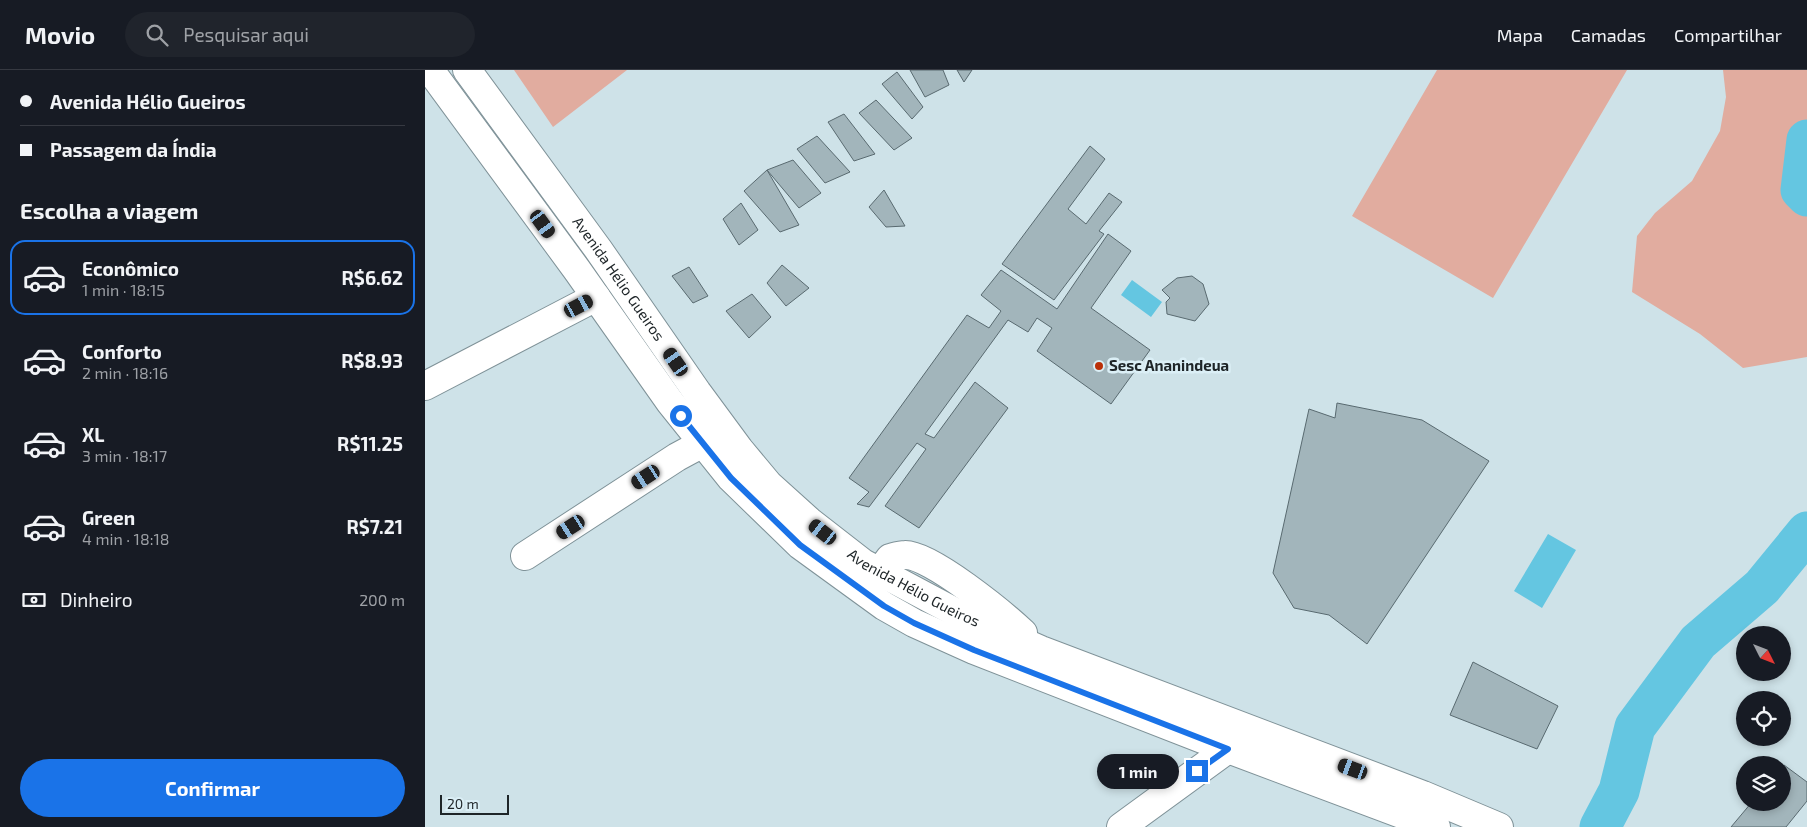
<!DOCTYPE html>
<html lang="pt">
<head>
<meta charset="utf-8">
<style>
  body { margin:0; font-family:"Exo 2",sans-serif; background:#20242c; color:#f1f3f6; height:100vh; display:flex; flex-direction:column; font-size:19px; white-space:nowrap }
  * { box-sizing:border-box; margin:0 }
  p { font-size:16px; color:#9ea1a6 }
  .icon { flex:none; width:28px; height:28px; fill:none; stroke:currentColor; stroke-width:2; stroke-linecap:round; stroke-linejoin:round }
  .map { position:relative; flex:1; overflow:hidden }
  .sheet { display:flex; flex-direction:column; background:#171b24; width:425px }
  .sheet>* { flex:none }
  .guide { display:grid; align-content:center; height:110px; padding:0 20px; background:#171b24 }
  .needle { width:32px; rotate:132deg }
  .buttons { position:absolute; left:1311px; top:556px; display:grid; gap:10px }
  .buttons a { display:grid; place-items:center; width:55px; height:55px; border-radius:50%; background:#171b24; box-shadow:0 2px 8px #0003; font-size:25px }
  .scale { position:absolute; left:15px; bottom:12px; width:69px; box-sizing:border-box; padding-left:5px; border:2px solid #1e2528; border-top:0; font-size:14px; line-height:18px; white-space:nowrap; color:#1e2528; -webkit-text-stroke:4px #dbeff6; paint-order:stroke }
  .end { position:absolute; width:22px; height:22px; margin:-11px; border:6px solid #1a73e8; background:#fff; box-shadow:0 0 0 2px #fff }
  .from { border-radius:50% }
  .bubble { position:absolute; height:35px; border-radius:18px; background:#171b24; box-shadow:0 2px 8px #0003; font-size:16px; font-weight:700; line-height:35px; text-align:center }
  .car { position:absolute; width:15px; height:30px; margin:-15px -8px; border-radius:6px; box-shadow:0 0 4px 1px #0007; background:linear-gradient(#222 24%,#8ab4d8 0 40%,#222 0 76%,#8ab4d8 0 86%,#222 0) }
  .guide b { display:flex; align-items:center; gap:18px; height:48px; font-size:19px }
  .guide b+b { border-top:1px solid #363941 }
  .guide i { width:12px; height:12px; background:#f1f3f6 }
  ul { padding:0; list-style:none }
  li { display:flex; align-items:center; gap:15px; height:75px; margin:0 10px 8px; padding:0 10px; border:2px solid transparent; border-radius:15px }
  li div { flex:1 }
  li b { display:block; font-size:19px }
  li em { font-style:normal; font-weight:700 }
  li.on { border-color:#1a73e8 }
  li>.icon { width:45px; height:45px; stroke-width:1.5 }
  h2 { padding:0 20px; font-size:22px; line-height:60px }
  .pay { display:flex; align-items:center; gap:12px; height:55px; padding:0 20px; font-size:19px }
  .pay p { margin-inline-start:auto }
  .action { display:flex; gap:10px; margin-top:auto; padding:10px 20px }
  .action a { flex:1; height:58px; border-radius:30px; background:#1a73e8; color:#fff; font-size:20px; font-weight:700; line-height:58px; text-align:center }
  header { display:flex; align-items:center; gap:30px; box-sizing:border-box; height:70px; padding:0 25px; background:#171b24; border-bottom:1px solid #363941 }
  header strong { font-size:24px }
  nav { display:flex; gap:28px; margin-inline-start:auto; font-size:18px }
  .search { width:350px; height:45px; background:#20242c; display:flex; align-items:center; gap:12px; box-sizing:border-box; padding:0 18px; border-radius:28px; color:#9ea1a6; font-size:19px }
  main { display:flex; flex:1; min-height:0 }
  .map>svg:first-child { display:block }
</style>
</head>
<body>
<header>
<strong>Movio</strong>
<div class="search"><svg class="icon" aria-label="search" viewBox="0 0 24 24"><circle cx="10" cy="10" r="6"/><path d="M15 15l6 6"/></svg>Pesquisar aqui</div>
<nav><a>Mapa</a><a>Camadas</a><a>Compartilhar</a></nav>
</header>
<main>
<section class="sheet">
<div class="guide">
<b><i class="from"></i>Avenida Hélio Gueiros</b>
<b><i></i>Passagem da Índia</b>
</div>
<h2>Escolha a viagem</h2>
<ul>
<li class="on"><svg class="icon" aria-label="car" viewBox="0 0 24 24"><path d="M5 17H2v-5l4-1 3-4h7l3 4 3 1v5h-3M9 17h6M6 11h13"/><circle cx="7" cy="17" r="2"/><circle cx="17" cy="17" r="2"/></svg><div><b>Econômico</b><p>1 min · 18:15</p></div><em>R$6.62</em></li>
<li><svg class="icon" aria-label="car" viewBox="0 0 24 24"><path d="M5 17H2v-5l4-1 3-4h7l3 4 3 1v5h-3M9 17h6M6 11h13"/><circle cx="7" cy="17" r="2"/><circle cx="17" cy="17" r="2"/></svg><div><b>Conforto</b><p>2 min · 18:16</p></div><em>R$8.93</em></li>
<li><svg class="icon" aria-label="car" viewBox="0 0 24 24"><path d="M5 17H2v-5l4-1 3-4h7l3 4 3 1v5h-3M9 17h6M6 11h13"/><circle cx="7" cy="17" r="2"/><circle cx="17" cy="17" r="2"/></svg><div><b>XL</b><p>3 min · 18:17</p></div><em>R$11.25</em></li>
<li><svg class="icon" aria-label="car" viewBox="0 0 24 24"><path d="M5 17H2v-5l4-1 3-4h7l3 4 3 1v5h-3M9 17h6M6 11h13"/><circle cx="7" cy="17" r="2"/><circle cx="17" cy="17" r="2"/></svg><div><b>Green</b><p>4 min · 18:18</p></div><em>R$7.21</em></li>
</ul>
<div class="pay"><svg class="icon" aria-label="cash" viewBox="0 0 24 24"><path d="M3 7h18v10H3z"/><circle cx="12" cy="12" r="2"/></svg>Dinheiro<p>200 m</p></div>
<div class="action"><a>Confirmar</a></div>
</section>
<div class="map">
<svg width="1382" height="757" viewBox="0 0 1382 757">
  <rect width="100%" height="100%" fill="#cee2e8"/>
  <path fill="#e1ac9f" d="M89 0H202L128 57Z
    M1012 0H1202L1068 228 927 146Z
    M1298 0H1382V287L1318 298 1275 264 1207 222 1212 166 1230 143 1267 111 1295 61 1301 27Z"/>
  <path fill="#64c6e1" d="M707 210 737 232 726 247 696 225Z
    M1123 464 1151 480 1117 538 1089 521Z"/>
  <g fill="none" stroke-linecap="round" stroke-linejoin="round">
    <path stroke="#64c6e1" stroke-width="41" d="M1382 70 1376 120 1382 126
      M1175 757 1194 721 1210 657 1273 572 1337 517 1382 462"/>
  </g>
  <path fill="#a2b5bb" stroke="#596a70" d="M485 0H518L524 15 500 27Z
    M532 0H547L539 12Z
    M472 2 498 37 487 49 457 14Z
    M451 30 487 68 469 80 434 43Z
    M419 44 450 84 429 91 403 52Z
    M392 66 425 102 400 113 372 79Z
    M665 76 680 89 643 139 661 154 684 123 697 132 674 161 679 164 629 230 577 194Z
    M368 90 396 123 374 138 342 100Z
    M342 100 374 155 355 162 319 121Z
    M459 120 480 156 461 157 444 137Z
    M316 133 333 160 314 175 298 149Z
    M683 164 706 181 666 238 725 280 686 334 612 281 627 258 612 248 603 262 583 250 500 364 509 368 550 312 583 338 494 458 460 436 501 379 492 373 444 437 432 434 444 422 424 408 542 245 564 258 576 241 556 225 576 200 632 239Z
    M357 195 384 218 361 236 342 213Z
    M264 197 283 226 268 233 247 206Z
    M767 206 778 214 784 234 770 251 742 244 741 232 745 228 737 220 752 208Z
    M327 224 346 247 324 268 301 241Z
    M912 333 997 350 1064 391 942 574 904 545 869 538 848 503 884 339 910 348Z
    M1048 592 1133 636 1112 679 1025 645Z
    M1359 695 1382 712V731L1361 757H1306L1327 732H1358V697Z"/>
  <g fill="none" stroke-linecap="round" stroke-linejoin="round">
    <g stroke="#7f9298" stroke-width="30">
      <path id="minor" d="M0 316 171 227
        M100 486 252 387 278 373
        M696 757 803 679"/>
    </g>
    <g stroke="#7f9298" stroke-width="30">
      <g id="major">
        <path d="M5 0 152 200 245 332 306 408 375 475 459 536 489 553 549 580 803 679 1011 757"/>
        <path id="s1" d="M42 0 173 179 272 322 314 379 344 415 384 451 438 493 530 542 616 580 998 725 1074 757"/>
        <path d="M445 515 465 488C469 487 475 485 480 485 505 484 579 545 598 563"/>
      </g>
    </g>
    <use href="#minor" stroke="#fff" stroke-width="28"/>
    <use href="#major" stroke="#fff" stroke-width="28"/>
  </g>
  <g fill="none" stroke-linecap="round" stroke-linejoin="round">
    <path stroke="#1a73e8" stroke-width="6" d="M256 346 306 408 375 475 459 536 489 553 549 580 803 679 772 701"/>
  </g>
  <circle fill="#ba3009" stroke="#dbeff6" stroke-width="2" cx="674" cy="296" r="5"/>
  <g text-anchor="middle" stroke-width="5" stroke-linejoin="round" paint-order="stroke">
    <g font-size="15" fill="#1e2528" stroke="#dbeff6">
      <text dy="5" stroke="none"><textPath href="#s1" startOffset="258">Avenida Hélio Gueiros</textPath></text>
      <text dy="5" stroke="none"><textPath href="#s1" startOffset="692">Avenida Hélio Gueiros</textPath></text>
    </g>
    <g font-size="15" font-weight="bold" fill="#1e2528" stroke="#dbeff6" text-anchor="start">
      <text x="684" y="301">Sesc Ananindeua</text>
    </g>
  </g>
</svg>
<div class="buttons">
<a><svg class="needle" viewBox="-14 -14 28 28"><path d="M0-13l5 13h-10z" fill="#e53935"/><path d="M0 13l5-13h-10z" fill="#9ea1a6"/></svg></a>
<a><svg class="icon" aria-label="locate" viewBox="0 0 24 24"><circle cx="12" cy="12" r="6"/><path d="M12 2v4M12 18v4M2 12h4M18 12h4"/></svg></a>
<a><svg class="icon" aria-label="layers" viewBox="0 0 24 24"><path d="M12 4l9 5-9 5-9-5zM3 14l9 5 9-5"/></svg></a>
</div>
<div class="scale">20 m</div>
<i class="end from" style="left:256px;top:346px"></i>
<i class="end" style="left:772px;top:701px"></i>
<div class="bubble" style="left:672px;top:684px;width:82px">1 min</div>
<i class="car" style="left:118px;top:154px;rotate:144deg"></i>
<i class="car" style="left:154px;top:236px;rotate:62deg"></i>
<i class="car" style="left:251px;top:292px;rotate:325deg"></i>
<i class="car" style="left:221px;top:407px;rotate:237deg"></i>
<i class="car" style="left:146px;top:457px;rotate:237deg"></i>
<i class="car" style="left:398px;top:462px;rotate:308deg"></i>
<i class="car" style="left:928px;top:699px;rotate:290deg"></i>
</div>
</main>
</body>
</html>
